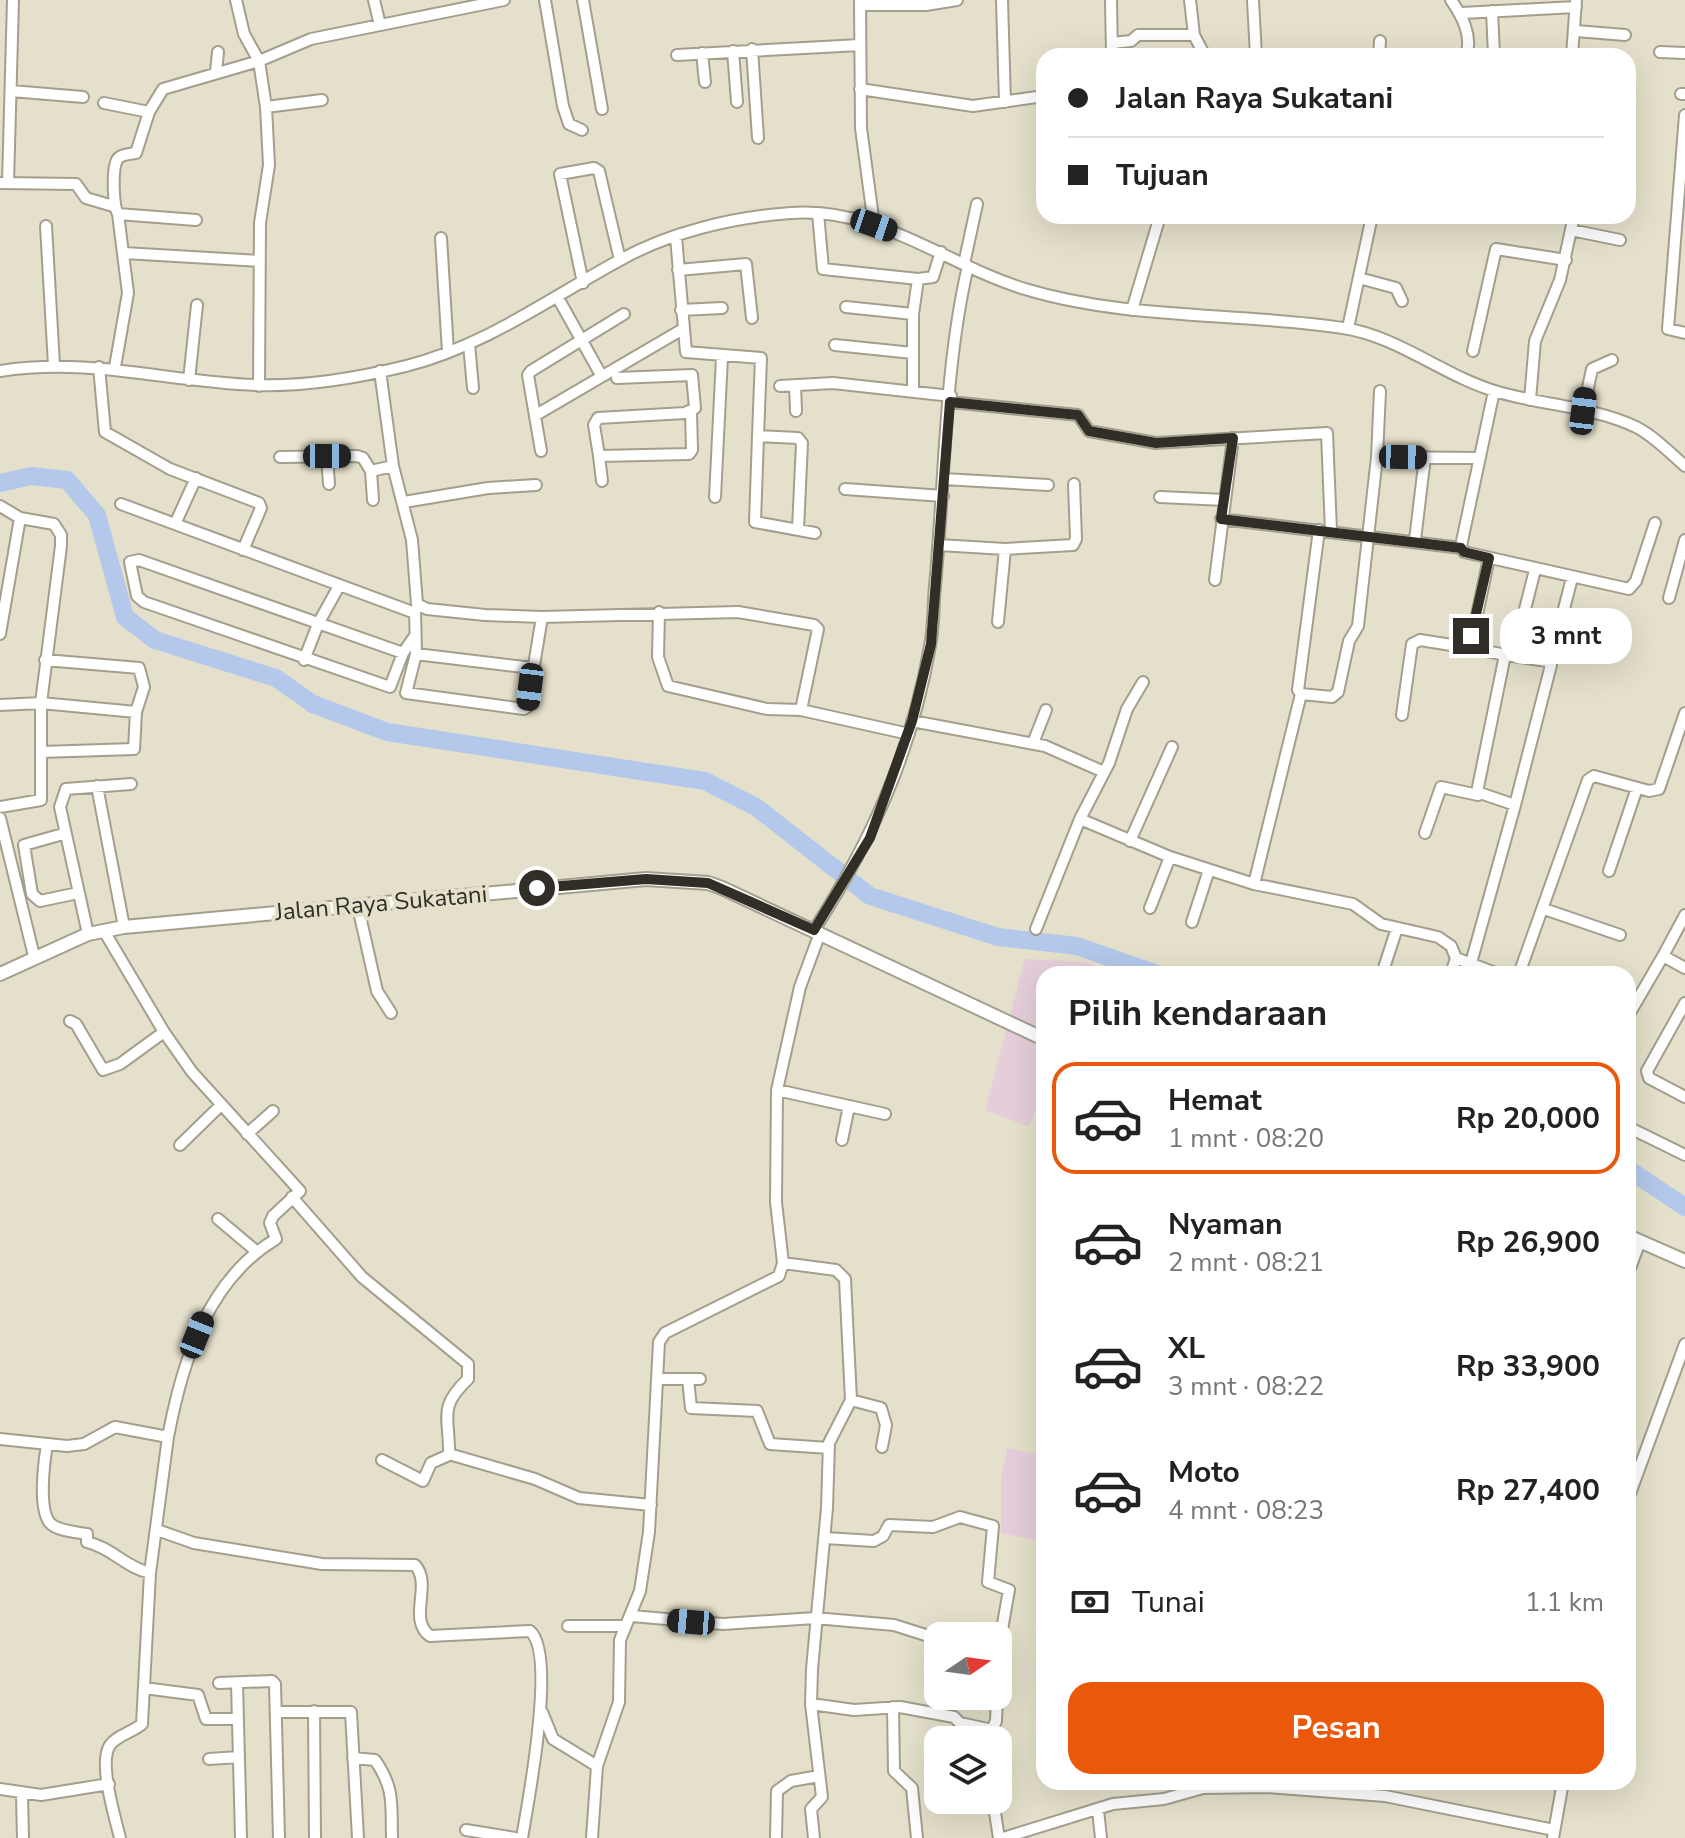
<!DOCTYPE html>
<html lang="id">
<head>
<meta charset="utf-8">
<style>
  body { margin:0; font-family:"Nunito Sans",sans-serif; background:#f6f6f6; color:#222; height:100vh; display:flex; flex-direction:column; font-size:30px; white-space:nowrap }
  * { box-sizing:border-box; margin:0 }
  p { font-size:26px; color:#767676 }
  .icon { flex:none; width:44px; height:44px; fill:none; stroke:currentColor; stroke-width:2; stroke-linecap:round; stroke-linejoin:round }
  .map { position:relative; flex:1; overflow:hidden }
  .details { position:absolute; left:1036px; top:966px; width:600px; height:824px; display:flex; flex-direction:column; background:#fff; border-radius:24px; box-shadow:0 8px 32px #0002 }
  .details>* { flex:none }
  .top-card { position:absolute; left:1036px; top:48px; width:600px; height:176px; border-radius:24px; box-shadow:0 8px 32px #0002; display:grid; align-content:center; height:176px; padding:0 32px; background:#fff }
  .needle { width:52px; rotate:77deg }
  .tools { position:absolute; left:924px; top:1622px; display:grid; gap:16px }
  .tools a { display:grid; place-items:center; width:88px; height:88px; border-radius:16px; background:#fff; box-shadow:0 8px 32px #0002; font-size:40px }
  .end { position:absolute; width:36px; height:36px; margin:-18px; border:10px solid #302e26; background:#fff; box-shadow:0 0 0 4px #fff }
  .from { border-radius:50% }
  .bubble { position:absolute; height:56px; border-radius:24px; background:#fff; box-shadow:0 8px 32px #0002; font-size:26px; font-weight:700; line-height:56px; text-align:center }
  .car { position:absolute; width:24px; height:48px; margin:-24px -12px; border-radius:10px; box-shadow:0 0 6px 2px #0007; background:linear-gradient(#222 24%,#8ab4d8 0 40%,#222 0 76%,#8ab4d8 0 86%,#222 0) }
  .top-card b { display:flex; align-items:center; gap:28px; height:76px; font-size:30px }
  .top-card b+b { border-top:2px solid #e0e0e0 }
  .top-card i { width:20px; height:20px; background:#222 }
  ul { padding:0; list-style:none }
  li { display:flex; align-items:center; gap:24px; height:112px; margin:0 16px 12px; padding:0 16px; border:4px solid transparent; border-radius:24px }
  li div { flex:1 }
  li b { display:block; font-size:30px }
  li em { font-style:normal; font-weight:700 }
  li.on { border-color:#ea580c }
  li>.icon { width:72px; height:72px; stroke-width:1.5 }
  h2 { padding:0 32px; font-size:36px; line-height:96px }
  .pay { display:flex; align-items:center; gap:20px; height:88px; padding:0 32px; font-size:30px }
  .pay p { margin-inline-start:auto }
  .primary-button { display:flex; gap:16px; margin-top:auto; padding:16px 32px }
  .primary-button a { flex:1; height:92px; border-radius:24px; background:#ea580c; color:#fff; font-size:32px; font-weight:700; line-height:92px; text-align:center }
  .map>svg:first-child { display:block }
</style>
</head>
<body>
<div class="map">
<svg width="1685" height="1838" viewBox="0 0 1685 1838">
  <rect width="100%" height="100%" fill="#e4e0cb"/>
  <path fill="#e5ceda" d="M1025 959 1084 962 1123 974H1044V1083L1029 1127 985 1110Z
    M1007 1448 1044 1456V1542L1001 1533V1480Z"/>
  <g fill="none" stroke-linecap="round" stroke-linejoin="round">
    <path stroke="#b3c8ea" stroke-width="18" d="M0 483 32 476 67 480 97 515 125 617 155 640 276 678 313 704 387 732 705 781 756 807 870 896 998 937 1077 946 1157 974
      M1628 1169 1685 1207"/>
    <g stroke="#a39f8c" stroke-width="14">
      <path id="minor" d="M236 0 244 34 259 61 266 107 269 165 260 223 259 386
        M374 0 380 25
        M545 0 563 106 569 124 582 130
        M583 0 602 109
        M860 0 861 128 874 225
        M1002 0 1005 102
        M1111 0 1112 56
        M1190 0 1194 35 1205 56
        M1253 0 1256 56
        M1451 0C1462 16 1473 36 1466 56
        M860 5H926L957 0
        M1492 11 1494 55
        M1462 13 1576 7
        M1576 31 1625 35
        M1112 43 1131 41 1138 35H1194
        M752 49 758 138
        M733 51 737 102
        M1660 52 1685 53
        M702 53 705 82
        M677 55 860 45
        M1379 56 1380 41
        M1572 56 1576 0
        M216 72 218 52
        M860 89 973 106 1044 96
        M11 91 83 97
        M1681 94H1685
        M104 103 149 112
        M266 107 322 100
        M1685 115 1668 329 1685 333
        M0 183 76 184 86 198 113 206
        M8 183 13 0
        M818 213 823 269 918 279
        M118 214 196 220
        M46 226 54 365
        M1571 230 1620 240
        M676 237 686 352 761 358 758 436 798 438 802 443 798 529
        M441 238 448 352
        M124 253 259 261
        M964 264 977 204
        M678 270 746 264 752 318
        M1359 278 1396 288 1402 301
        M583 283 560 174 594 168 599 171 620 260
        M558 298 601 375
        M846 307 913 314
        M681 310 722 308
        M1132 310 1160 216
        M1348 328 1372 216
        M469 344 473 388
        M835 345 913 353
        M1473 351 1496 249 1566 260
        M99 367 105 432 170 469 259 503 261 508 243 550
        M115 367 128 293 118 214C113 206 112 169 117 160 120 154 131 154 136 153L149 112 163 89 259 61 311 39 504 0
        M0 371C91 357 167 382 256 385 307 387 357 378 406 366 485 346 550 298 620 260 670 232 734 217 791 213 878 206 946 265 1025 289 1127 320 1238 312 1343 328 1398 336 1445 377 1498 392 1543 405 1594 407 1636 427 1654 436 1670 453 1685 466
        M380 371 393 466 412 540 417 604 427 609 485 615 542 617 738 612 814 625 818 629 801 710 909 734
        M617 378 692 375 695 408 685 413 598 418 594 425 599 456 689 454 692 450 691 412
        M189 380 197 305
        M795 385 796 411
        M780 386 833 383 951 396
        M1494 391 1461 546 1464 552 1629 589 1636 581 1655 523
        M913 392V314L918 279 933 277 941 252
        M1530 400 1535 341 1560 280 1574 216
        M950 402 1078 415 1089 431 1156 443 1327 433 1331 531
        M1583 411 1592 369 1612 360
        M536 415 683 329
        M758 436 755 522 815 533
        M541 451 528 375 531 371 624 314
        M327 456 329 484
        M599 456 602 481
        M280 457 357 456 363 458 371 471 393 466
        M1377 457 1380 391
        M371 471 373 500
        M944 479 1048 485
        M845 489 943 496
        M715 497 722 357
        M1160 497 1225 500
        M404 502 488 488 536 485
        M121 504 415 613
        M0 506 20 518 0 634
        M1221 519 1461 548
        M175 524 196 478
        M1319 530 1298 690 1301 694 1332 697 1338 692 1349 641 1358 626 1377 457 1479 458
        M1415 540 1425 457
        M939 545 1005 549 1073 545 1076 539 1074 484
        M1489 558 1470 648 1511 656
        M1215 580 1233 438
        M1669 598 1685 540
        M415 610 416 654 406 693 524 709 527 707 542 617
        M659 612 658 657 668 686 767 709 801 710
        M998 622 1005 549
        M403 653 390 687 144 602 137 596 130 562 139 560 403 653 414 637
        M416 654 532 668
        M304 660 318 624 339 586
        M1550 663 1572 578
        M1143 682 1127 709 1109 763 1080 819 1170 857 1254 884 1353 904 1381 924 1438 937 1451 946 1456 958 1498 974
        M0 705 41 703 136 712
        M1402 715 1412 644 1420 640 1470 648
        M912 721 1045 746 1104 772
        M1033 743 1046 710
        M41 752 134 749 136 712 144 687 139 668 45 660
        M97 786 124 927
        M1515 805 1551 665 1547 661 1513 656 1535 570
        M0 807 41 800V703L61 546V535L54 524 20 518
        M0 818 34 956
        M1425 833 1441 787 1478 795
        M63 834 24 845 32 894 40 901 78 893
        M1130 841 1172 747
        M1609 871 1637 788
        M1254 884 1301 694
        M358 907 377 991 391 1013
        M1150 908 1170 857
        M1544 909 1620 935
        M1192 922 1209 870
        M1036 929 1080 819
        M814 930C871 842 912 751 930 646 934 627 933 606 935 586 945 480 944 369 968 266
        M104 931 164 1032 192 1072 300 1191 273 1216 270 1223 276 1239C207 1280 182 1363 168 1437
        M88 934 60 807 66 789 131 784
        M1663 956 1685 915
        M1471 963 1515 805 1477 792 1505 655
        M1382 974 1397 928
        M1451 974 1456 958
        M1519 974 1588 780 1594 776 1649 791 1659 789 1685 713
        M1685 1003 1647 1071 1649 1078 1685 1097
        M1628 1016 1663 956 1685 968
        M70 1021 76 1024 103 1070 120 1064 164 1032
        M777 1090 885 1114
        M1628 1127 1685 1155
        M247 1134 273 1111
        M842 1140 849 1106
        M180 1145 221 1105
        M292 1197 362 1277 468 1364V1379C437 1408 450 1418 449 1455L431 1463 423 1481 382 1460
        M218 1219 256 1251
        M783 1263 836 1270 845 1279 851 1400 829 1443 827 1508 812 1669 811 1704 822 1797 811 1809 814 1838
        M1628 1274 1640 1241
        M659 1379H700
        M688 1379 691 1408 757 1411 770 1444 829 1448
        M851 1400 881 1408 886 1425 882 1447
        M0 1439 67 1446 84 1444 115 1427 168 1437 150 1573 142 1724C133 1732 117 1735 110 1745 98 1763 115 1817 120 1838
        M47 1445C44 1462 38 1509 50 1523 57 1531 76 1532 87 1534V1542C112 1548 125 1567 150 1573
        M449 1454 535 1479 579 1498 651 1505
        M1628 1499 1685 1344
        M157 1530 194 1543 322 1564 415 1565C433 1585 407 1619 430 1636L530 1631C557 1654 528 1802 522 1838
        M825 1538 874 1541 883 1536 889 1525 933 1527 960 1517 993 1526 988 1582 1009 1590 998 1652
        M632 1616 723 1624 815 1618 894 1625 938 1639
        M568 1626H623
        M219 1683 272 1681 275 1684 279 1838
        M237 1683 241 1838
        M998 1685 1001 1652
        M144 1688 198 1695 206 1719H238
        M811 1704 854 1710 900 1707 954 1717 960 1723 992 1730
        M893 1707 894 1771 912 1788 917 1838
        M314 1711 315 1838
        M276 1712H351L358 1838
        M542 1712 553 1739 597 1766
        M987 1740 996 1721 997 1696
        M353 1758 375 1760C395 1789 391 1804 392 1838
        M209 1759 239 1757
        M0 1789 41 1795 109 1784
        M22 1795 23 1838
        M993 1800 999 1838
        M1098 1810 1101 1838
        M466 1830 515 1838
        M592 1838 597 1766 619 1702 620 1640 640 1591 649 1532 659 1342 665 1333 779 1276 783 1263 776 1202 777 1090 800 987 820 933
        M776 1838 777 1791 791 1781 819 1776
        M1003 1838 1113 1804 1164 1799 1203 1788 1268 1787 1385 1796 1554 1830
        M1553 1838 1563 1782"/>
    </g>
    <g stroke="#a39f8c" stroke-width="16">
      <path id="major" d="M0 974 88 934 124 927 646 879 708 883 722 888 1044 1039
        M1628 1236 1685 1261"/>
    </g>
    <use href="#minor" stroke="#fff" stroke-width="10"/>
    <use href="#major" stroke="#fff" stroke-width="12"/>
  </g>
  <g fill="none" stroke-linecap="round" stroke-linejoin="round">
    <path stroke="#302e26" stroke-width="10" d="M537 888 646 879 708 883 814 930 870 838 912 721 931 644 950 402 1078 415 1089 431 1156 443 1233 438 1221 519 1461 548 1464 552 1489 558 1471 636"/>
  </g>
  <g text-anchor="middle" stroke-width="8" stroke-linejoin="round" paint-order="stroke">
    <g font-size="24" fill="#302e26" stroke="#e4e0cb">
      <text transform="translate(381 903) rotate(-5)" y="8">Jalan Raya Sukatani</text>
    </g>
  </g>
</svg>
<div class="tools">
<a><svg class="needle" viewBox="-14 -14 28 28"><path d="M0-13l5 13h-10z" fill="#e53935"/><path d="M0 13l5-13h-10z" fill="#767676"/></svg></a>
<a><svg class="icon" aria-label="layers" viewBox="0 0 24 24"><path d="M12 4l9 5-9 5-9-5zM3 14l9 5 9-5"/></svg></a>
</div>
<i class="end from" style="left:537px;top:888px"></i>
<i class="end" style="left:1471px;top:636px"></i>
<div class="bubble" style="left:1500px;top:608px;width:132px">3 mnt</div>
<i class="car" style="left:874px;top:225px;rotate:109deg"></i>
<i class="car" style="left:1583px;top:411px;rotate:7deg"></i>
<i class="car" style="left:327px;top:456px;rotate:90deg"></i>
<i class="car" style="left:1403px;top:457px;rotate:91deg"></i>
<i class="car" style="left:530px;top:687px;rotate:187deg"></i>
<i class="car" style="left:197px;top:1335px;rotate:22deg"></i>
<i class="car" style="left:691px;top:1622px;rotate:275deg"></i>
<div class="top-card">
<b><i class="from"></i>Jalan Raya Sukatani</b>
<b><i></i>Tujuan</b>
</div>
<section class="details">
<h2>Pilih kendaraan</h2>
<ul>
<li class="on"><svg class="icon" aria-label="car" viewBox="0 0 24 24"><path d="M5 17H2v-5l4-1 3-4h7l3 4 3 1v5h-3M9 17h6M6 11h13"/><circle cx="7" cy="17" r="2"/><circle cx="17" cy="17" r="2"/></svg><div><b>Hemat</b><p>1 mnt · 08:20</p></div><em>Rp 20,000</em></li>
<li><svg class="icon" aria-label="car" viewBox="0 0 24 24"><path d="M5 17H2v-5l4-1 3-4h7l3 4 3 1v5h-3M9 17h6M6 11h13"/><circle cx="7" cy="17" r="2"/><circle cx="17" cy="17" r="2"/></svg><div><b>Nyaman</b><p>2 mnt · 08:21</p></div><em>Rp 26,900</em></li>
<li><svg class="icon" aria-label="car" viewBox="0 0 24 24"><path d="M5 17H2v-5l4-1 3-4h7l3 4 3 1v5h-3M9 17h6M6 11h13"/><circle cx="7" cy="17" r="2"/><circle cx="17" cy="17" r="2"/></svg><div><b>XL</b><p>3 mnt · 08:22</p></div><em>Rp 33,900</em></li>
<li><svg class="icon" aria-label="car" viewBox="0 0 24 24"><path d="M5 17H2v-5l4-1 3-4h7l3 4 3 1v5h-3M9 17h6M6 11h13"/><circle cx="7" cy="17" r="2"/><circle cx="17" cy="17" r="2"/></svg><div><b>Moto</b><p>4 mnt · 08:23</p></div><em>Rp 27,400</em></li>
</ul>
<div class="pay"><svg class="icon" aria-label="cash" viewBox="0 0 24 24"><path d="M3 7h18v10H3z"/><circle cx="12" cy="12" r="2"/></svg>Tunai<p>1.1 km</p></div>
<div class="primary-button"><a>Pesan</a></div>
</section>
</div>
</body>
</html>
